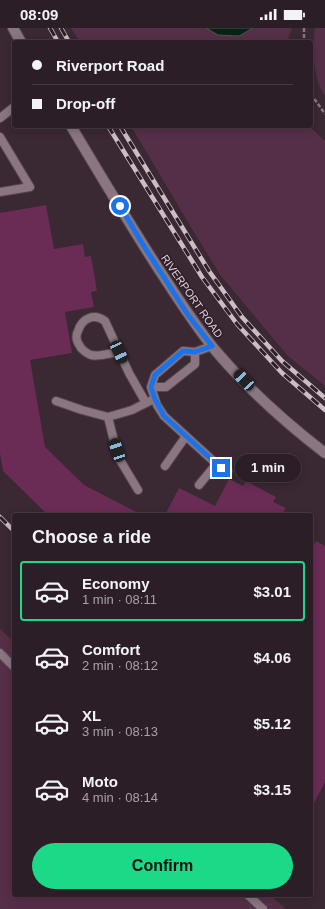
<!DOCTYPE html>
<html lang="en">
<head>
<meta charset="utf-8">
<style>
  body { margin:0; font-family:Helvetica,sans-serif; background:#34272e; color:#f1f3f6; height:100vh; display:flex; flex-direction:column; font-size:15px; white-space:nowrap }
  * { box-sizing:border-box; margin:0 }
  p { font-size:13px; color:#a6a2a7 }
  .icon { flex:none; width:22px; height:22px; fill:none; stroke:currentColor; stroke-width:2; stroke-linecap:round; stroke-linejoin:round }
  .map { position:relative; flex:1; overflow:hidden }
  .drawer { position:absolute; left:12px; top:485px; width:301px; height:384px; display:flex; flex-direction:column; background:#2c1e26; border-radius:4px; box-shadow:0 2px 10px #0003,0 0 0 1px #483c43 }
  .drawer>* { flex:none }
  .hud { position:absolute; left:12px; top:12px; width:301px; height:88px; border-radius:4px; box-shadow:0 2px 10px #0003,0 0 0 1px #483c43; display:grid; align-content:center; height:88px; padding:0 20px; background:#2c1e26 }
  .end { position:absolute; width:18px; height:18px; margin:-9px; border:5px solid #1a73e8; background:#fff; box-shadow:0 0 0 2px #fff }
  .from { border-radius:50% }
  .bubble { position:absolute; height:28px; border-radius:14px; background:#2c1e26; box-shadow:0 2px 10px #0003,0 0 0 1px #483c43; font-size:13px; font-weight:600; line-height:28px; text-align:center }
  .car { position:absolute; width:12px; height:24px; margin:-12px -6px; border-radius:5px; box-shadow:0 0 3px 1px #0007; background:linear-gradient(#222 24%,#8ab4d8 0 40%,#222 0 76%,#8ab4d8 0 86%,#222 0) }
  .hud b { display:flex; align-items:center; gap:14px; height:38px; font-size:15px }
  .hud b+b { border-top:1px solid #483c43 }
  .hud i { width:10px; height:10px; background:#f1f3f6 }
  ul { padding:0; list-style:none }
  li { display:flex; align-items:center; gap:12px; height:60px; margin:0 8px 6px; padding:0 12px; border:2px solid transparent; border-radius:4px }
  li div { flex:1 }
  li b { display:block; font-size:15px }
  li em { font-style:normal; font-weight:600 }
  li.selected { border-color:#1cd988 }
  li>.icon { width:36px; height:36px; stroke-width:1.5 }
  h2 { padding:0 20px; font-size:18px; line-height:48px }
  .action { display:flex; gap:8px; margin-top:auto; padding:8px 20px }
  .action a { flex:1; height:46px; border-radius:24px; background:#1cd988; color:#111; font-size:16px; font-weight:600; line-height:46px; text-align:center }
  .status { display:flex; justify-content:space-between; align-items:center; height:28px; padding:0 20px; background:#2c1e26; direction:ltr }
  .status svg { height:11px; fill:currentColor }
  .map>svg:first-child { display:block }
</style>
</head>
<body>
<div class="status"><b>08:09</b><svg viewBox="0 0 49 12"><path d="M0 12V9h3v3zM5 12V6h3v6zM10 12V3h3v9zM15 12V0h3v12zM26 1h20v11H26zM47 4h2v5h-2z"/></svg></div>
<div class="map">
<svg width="325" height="881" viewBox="0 0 325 881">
  <rect width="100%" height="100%" fill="#3a2832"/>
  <path fill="#552f47" d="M71 0H292L287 14H80Z
    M315 0H325V68C313 53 312 19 315 0Z
    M131 98H309L325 113V358L288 328 221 248 195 206Z
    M0 601 14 614V867H270L286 881H0Z"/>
  <path fill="#082214" stroke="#48574f" d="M206 0H253L239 8 218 7Z"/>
  <path fill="#6a2c55" d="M46 177 54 221 83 216 85 229 91 228 97 263 91 264 94 279 65 284 72 325 30 332 45 419 84 457 142 487H48L3 443 0 425V185Z
    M229 451 243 458 246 453 276 469 273 474 286 480 282 487H165L179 460 215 478Z
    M316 513 325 518V754L311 781V523Z"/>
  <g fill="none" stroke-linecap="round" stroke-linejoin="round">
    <g stroke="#55464f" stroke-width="10">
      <path id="lane" d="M0 90 14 79
        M0 109 30 159 0 164
        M183 323 195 324V336L166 359H151L155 347Z
        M119 324C110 325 100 329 91 327 87 326 84 323 81 320 80 318 77 314 77 312 76 309 77 305 78 303 82 290 94 285 105 293L129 345 146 375
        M195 324 212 318
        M151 359 157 377 164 388 221 440 228 443
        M56 373 82 382 108 389 132 382 150 373
        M108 389 114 413 120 432 138 462
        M165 438 186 408
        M199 457 217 435
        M0 625 14 639
        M248 867 263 881"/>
    </g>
    <g stroke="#55464f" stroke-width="12">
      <path id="street" d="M13 0 21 14
        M71 98C99 145 127 192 156 237 175 266 193 295 215 322 247 360 286 395 325 425"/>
    </g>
    <path stroke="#877881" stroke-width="2.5" stroke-dasharray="4 2" stroke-linecap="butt" d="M304 0V14
      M311 66 325 86"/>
    <use href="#lane" stroke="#8a7581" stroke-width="8"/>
    <use href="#street" stroke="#8a7581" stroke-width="10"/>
    <g stroke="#cabdc4" stroke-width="4.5">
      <path id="rail" d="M50 0 58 14
        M61 0 69 14
        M108 98 202 249 237 296 282 345 325 382
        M120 98 209 243 242 289 282 333 325 370
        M0 489 14 503"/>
    </g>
    <use href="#rail" stroke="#2f1e29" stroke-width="3" stroke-dasharray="9" stroke-linecap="butt"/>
  </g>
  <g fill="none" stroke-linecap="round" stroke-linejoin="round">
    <path stroke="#1a73e8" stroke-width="5" d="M120 178 142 215 188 287 212 318 195 324 183 323 155 347 151 359 155 371 164 388 221 440"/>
  </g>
  <g text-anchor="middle" stroke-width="3" stroke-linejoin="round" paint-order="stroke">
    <g font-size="11" fill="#ded2d9" stroke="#2f1e29">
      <text transform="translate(192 268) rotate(55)" y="4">RIVERPORT ROAD</text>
    </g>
  </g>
</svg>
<i class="end from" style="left:120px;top:178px"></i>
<i class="end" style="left:221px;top:440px"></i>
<div class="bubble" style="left:235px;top:426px;width:66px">1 min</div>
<i class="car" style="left:119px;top:324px;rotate:155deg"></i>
<i class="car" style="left:244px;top:352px;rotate:317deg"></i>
<i class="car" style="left:117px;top:422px;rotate:342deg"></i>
<div class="hud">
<b><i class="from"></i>Riverport Road</b>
<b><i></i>Drop-off</b>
</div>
<section class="drawer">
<h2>Choose a ride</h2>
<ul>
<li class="selected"><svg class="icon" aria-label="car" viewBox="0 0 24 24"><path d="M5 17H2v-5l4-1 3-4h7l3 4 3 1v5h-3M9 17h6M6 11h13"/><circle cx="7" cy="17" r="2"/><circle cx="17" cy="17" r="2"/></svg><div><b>Economy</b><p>1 min · 08:11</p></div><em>$3.01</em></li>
<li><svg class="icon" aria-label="car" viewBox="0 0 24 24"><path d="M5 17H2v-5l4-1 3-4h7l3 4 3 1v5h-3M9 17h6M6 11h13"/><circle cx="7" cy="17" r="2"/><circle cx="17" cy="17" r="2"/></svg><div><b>Comfort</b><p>2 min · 08:12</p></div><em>$4.06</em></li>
<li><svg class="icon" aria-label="car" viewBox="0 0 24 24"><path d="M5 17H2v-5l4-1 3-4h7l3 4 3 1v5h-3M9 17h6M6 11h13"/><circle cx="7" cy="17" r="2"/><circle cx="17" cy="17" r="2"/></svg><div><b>XL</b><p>3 min · 08:13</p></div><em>$5.12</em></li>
<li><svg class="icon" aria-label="car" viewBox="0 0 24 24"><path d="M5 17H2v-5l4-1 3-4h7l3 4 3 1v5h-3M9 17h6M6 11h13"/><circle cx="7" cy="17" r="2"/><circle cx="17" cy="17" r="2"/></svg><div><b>Moto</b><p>4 min · 08:14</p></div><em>$3.15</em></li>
</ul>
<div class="action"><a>Confirm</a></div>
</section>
</div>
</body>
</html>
